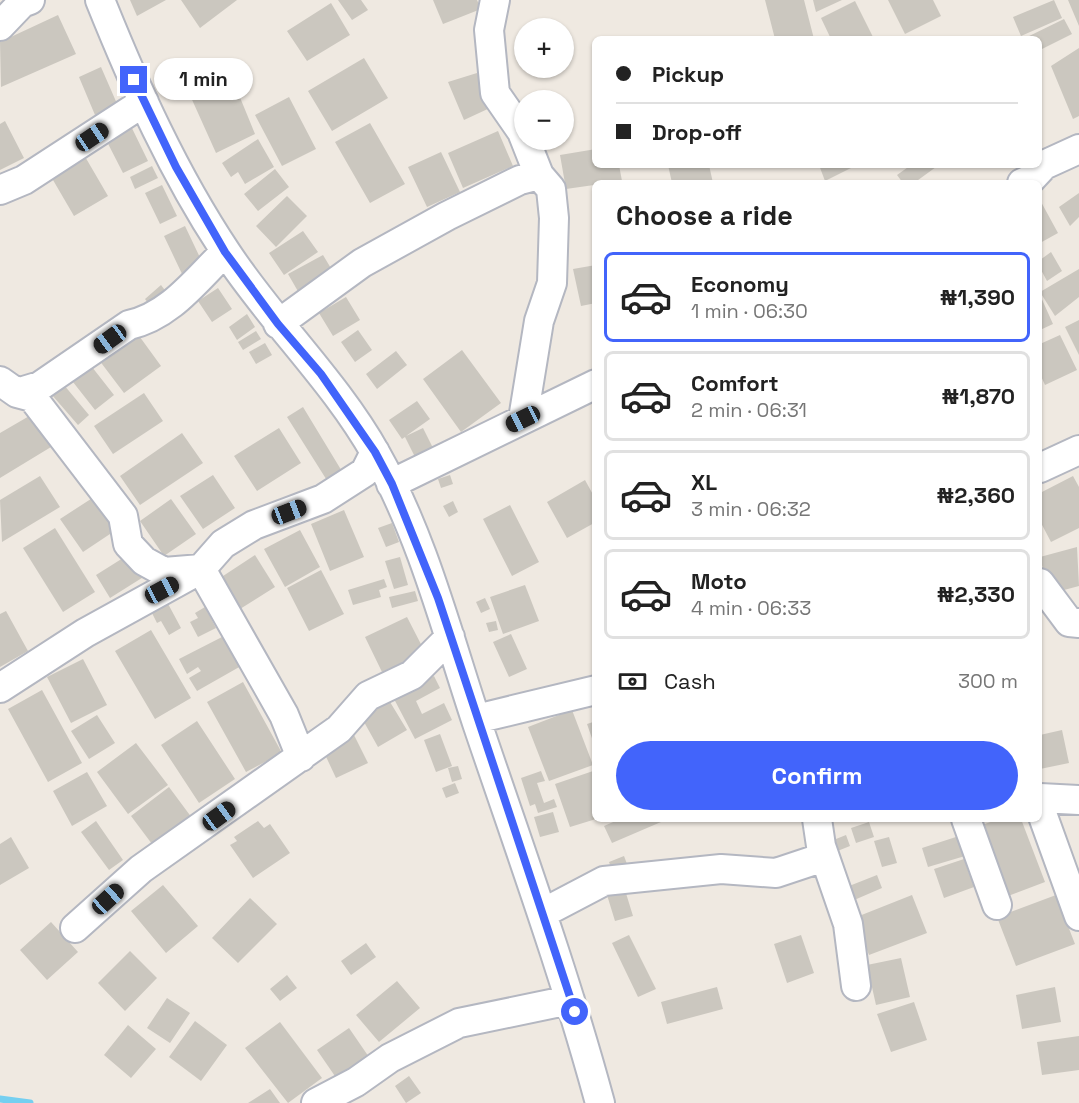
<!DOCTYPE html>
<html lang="en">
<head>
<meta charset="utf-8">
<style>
  body { margin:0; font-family:"Space Grotesk",sans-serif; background:#f2f2f2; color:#222; height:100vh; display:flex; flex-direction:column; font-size:22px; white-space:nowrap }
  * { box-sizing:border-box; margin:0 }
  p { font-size:20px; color:#767676 }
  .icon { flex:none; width:33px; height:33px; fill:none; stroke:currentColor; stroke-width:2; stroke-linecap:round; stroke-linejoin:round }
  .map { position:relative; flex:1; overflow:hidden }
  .details { position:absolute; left:592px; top:180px; width:450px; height:642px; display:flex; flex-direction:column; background:#fff; border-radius:9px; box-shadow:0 2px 4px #0004 }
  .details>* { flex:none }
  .hud { position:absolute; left:592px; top:36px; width:450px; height:132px; border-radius:9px; box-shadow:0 2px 4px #0004; display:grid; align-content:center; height:132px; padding:0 24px; background:#fff }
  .fabs { position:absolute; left:514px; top:18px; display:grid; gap:12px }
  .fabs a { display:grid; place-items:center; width:60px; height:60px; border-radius:50%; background:#fff; box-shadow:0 2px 4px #0004; font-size:30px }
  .end { position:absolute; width:27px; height:27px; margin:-14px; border:8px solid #4264fb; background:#fff; box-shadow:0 0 0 3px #fff }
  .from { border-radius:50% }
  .bubble { position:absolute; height:42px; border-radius:21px; background:#fff; box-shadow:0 2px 4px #0004; font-size:20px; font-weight:600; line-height:42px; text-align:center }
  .car { position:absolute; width:18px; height:36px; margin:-18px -9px; border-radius:8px; box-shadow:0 0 4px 2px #0007; background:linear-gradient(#222 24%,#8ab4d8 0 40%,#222 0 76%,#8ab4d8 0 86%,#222 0) }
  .hud b { display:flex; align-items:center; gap:21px; height:57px; font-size:22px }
  .hud b+b { border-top:2px solid #e0e0e0 }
  .hud i { width:15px; height:15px; background:#222 }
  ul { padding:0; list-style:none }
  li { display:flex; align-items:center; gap:18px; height:90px; margin:0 12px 9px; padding:0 12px; border:3px solid #e0e0e0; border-radius:9px }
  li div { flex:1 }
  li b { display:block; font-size:22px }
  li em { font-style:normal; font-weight:600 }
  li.on { border-color:#4264fb }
  li>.icon { width:54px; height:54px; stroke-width:1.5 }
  h2 { padding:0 24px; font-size:27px; line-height:72px }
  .pay { display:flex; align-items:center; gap:15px; height:66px; padding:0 24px; font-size:22px }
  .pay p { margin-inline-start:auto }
  .primary-button { display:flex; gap:12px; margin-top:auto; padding:12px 24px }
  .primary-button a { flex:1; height:69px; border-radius:36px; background:#4264fb; color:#fff; font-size:24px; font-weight:600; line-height:69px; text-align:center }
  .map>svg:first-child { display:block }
</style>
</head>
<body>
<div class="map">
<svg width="1079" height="1103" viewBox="0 0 1079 1103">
  <rect width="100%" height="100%" fill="#efe9e1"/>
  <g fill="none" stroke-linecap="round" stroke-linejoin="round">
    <path stroke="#75cff0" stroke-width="7" d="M0 1099 30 1103"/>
  </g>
  <path fill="#cbc7bf" d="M130 0H166L137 16Z
    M181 0H237L200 28Z
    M338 0H361L368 10 352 20Z
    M433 0H477L481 9 443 24Z
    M765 0H804L814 39H775Z
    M813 0H842L816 12Z
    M888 0H933L941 16 905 34Z
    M1054 0 1062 18 1021 36 1013 17Z
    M1068 0H1079V26Z
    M855 1 874 39H831L821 18Z
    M331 3 350 35 307 61 287 31Z
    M58 15 76 54 1 87 0 42Z
    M1064 19 1072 34 1040 50V39H1023Z
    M1079 48V116L1073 119 1051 66Z
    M364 58 388 98 332 131 308 91Z
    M101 67 118 106 95 115 79 77Z
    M230 73 255 134 216 153 189 93Z
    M477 73 492 107 464 120 448 82Z
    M289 97 316 149 282 166 255 115Z
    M127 118 148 161 123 173 101 130Z
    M5 121 24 158 0 170V124Z
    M370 123 405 184 370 203 335 142Z
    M498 131 513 166 463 188 448 153Z
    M258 139 274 167 245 184 238 172 231 177 222 163Z
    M80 148 108 196 74 216 46 168Z
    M596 149V165H619L622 181 566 189 560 155Z
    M441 152 460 192 427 207 408 167Z
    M668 165H709L713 183H672Z
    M819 165H857L825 181Z
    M911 165H934L936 167 914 183H903L897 175Z
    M152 166 158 178 135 189 130 177Z
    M275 169 289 187 258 211 244 194Z
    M162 185 177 216 160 224 145 193Z
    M1079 193V217L1070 226 1059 207Z
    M287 196 307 216 276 247 256 226Z
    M1040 200 1058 233 1040 243Z
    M185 226 204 266 183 276 164 236Z
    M303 231 318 252 284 275 269 253Z
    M1051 252 1062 271 1047 281 1040 268V260Z
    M323 255 338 280 303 300 288 274Z
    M596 265V303L581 306 573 269Z
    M1079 269V297L1055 316 1040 292Z
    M161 285 170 297 154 311 145 299Z
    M218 288 232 309 212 322 198 301Z
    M1040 295 1053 324 1040 330Z
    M346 297 360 320 333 336 319 313Z
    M247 314 255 327 237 340 229 327Z
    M1079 320V355L1065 327Z
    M358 330 372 350 355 362 341 342Z
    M256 331 261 339 243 350 238 342Z
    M137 333 161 366 124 393 99 360Z
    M1060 335 1077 370 1045 385 1040 374V344Z
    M265 343 272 355 256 364 249 352Z
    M462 350 501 403 461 432 423 379Z
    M396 351 407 365 377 389 366 374Z
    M92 367 114 395 95 410 73 382Z
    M64 385 89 415 78 425 52 395Z
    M144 393 163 421 113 454 94 426Z
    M417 401 430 419 406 436 423 428 435 452 417 461 405 437 402 439 389 420Z
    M303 407 343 473 328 482 287 417Z
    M31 415 51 447 0 478V433Z
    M279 428 301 463 257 491 234 456Z
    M182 433 203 463 140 505 120 476Z
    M213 475 235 508 203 529 180 496Z
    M450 475 453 484 441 488 438 479Z
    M40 476 60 507 2 542 0 500Z
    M1073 476 1079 487V528L1051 542 1040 521V493Z
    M585 480 596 500V522L567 538 547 502Z
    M97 495 119 528 83 552 60 519Z
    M171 499 196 534 164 556 140 521Z
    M453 501 458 512 449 517 443 506Z
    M510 505 539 562 512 576 483 519Z
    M344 510 364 557 330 571 311 524Z
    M392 523 399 542 386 547 378 528Z
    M55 528 95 592 63 612 23 548Z
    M300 530 320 567 285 587 264 549Z
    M1077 547 1079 586 1049 594 1040 557Z
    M131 553 145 576 110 598 96 575Z
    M255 555 275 587 240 609 220 578Z
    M400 557 408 585 394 589 385 561Z
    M321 570 344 614 309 631 287 588Z
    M384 579 387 587 379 590 381 597 353 605 348 590Z
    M525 585 539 621 503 634 490 597Z
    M415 591 418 601 392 608 389 597Z
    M485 598 490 609 481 613 476 602Z
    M166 600 181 628 169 635 161 621 157 623 150 609Z
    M205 607 216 628 198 637 190 622 198 618 195 613Z
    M6 611 28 651 0 667V614Z
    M407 617 425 652 382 672 365 637Z
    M496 621 498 630 489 632 486 623Z
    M151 630 191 698 155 719 115 651Z
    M511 634 527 669 509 677 493 642Z
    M222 637 241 666 197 691 189 678 201 671 198 667 187 674 179 659Z
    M83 659 107 705 71 723 47 677Z
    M434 676 440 688 416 701 422 714 444 703 452 720 415 739 393 697Z
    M243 682 282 753 246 772 207 702Z
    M42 690 82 763 48 782 8 709Z
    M387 697 407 730 378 747 359 713Z
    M572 710 593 765 549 781 528 727Z
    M97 715 115 743 89 759 71 731Z
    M197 721 235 779 199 803 161 745Z
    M596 721V747H595L587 724Z
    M1062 730 1069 763 1040 769V735Z
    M352 731 368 763 336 778 321 746Z
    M440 734 452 766 436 772 424 740Z
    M136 743 168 785 128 814 97 772Z
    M458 766 462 779 452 782 448 768Z
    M596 770V819L570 827 555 784Z
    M541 771 545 781 537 783 544 803 554 799 557 807 538 813 535 804 530 806 521 778Z
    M87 772 107 806 72 826 53 791Z
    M455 783 459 793 446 798 442 788Z
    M169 787 192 818 152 844 131 816Z
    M553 812 559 832 540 837 534 817Z
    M620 819H668L612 843 604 826Z
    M999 819H1021L1045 882 1008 896 982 825Z
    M96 821 123 860 109 870 81 832Z
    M258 821 264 828 270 824 290 853 253 878 230 845 237 841 234 837Z
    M869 822 874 837 856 843 851 828Z
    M846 835 850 846 835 852 831 841Z
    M959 836 965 856 928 867 922 848Z
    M11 837 29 868 0 885V844Z
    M889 837 897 863 882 867 874 841Z
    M624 856 627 864 612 870 609 862Z
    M964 859 974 887 944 898 934 869Z
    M877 875 882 888 845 904 839 890Z
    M163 885 198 926 166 953 131 911Z
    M625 890 633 916 615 921 607 895Z
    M912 895 927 933 869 955 854 918Z
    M1056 895 1075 944 1016 966 997 917Z
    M250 898 277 924 238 963 212 938Z
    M51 922 78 952 47 980 20 950Z
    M629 935 656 989 638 997 612 943Z
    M801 935 814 973 787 983 774 944Z
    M366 943 376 957 351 975 341 961Z
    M130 951 157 978 125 1011 98 983Z
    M901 958 910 997 876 1005 867 965Z
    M287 975 297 988 280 1001 270 989Z
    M397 981 420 1008 379 1042 356 1015Z
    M717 987 723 1009 667 1024 661 1002Z
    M1055 987 1061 1022 1022 1029 1016 995Z
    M167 998 190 1013 170 1043 147 1028Z
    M914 1002 927 1040 891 1052 877 1014Z
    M195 1021 227 1045 201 1081 169 1057Z
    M280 1022 322 1078 288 1103 245 1048Z
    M128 1025 156 1049 131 1078 104 1055Z
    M349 1028 371 1060 339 1082 317 1050Z
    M1079 1036V1070L1042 1075 1037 1042Z
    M409 1076 421 1093 406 1103 395 1086Z
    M270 1089 280 1103H248Z"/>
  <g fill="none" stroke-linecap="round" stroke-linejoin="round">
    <g stroke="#b4b7c1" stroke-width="32">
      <path id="minor" d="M100 0C135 87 174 174 226 252 272 322 335 381 376 454 423 537 447 633 477 723 520 850 565 974 600 1103
        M495 0 489 30 495 93 522 132 539 175 551 189 554 218 552 283 539 321 523 419
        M0 26 22 3 30 0
        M1022 183 1031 179 1044 165 1079 149
        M0 190 24 180 144 102
        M278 324 362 263 447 216 520 180 539 175
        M0 381 17 393 32 397 123 516 128 544 144 561 164 572 201 569 284 715 301 757
        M17 393 40 386 129 325C170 316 196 280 225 252
        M1040 468 1079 450
        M391 484 596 384
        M1040 583 1069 622 1079 623
        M0 688 85 633 201 569 223 544 254 525 323 499 365 472 375 452
        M476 719 596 690
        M1040 798 1079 800
        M1040 808 1079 916
        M817 819 821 846 848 924 856 986
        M966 819 997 905
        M543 913 604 881 721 869 776 873 824 857
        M75 928 141 869 339 729 368 696 412 675 450 637
        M316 1103 356 1082 390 1058 459 1023 570 1000"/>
    </g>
    <use href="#minor" stroke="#fff" stroke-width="28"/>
  </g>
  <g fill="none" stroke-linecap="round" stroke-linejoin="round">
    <path stroke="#4264fb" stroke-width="8" d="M134 80 176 167 225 252 278 324 321 374 375 452 392 484 438 598 575 1012"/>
  </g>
</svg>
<div class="fabs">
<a>+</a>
<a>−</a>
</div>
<i class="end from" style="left:575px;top:1012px"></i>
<i class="end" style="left:134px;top:80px"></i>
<div class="bubble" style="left:154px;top:58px;width:99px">1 min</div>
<i class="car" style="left:92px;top:137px;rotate:56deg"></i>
<i class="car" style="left:110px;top:339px;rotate:234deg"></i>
<i class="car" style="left:523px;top:419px;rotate:244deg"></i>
<i class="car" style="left:289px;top:512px;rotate:69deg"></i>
<i class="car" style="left:162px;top:590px;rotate:62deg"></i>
<i class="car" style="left:219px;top:816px;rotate:54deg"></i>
<i class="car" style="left:108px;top:899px;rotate:48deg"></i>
<div class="hud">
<b><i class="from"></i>Pickup</b>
<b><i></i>Drop-off</b>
</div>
<section class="details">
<h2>Choose a ride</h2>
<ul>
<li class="on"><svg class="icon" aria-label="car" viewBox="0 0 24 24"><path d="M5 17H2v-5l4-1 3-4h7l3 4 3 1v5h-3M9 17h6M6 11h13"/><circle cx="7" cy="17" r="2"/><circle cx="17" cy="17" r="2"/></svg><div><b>Economy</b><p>1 min · 06:30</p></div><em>₦1,390</em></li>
<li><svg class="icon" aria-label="car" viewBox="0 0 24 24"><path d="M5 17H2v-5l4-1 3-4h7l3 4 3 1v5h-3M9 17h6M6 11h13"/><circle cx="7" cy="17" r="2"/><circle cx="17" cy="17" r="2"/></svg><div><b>Comfort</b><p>2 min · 06:31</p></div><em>₦1,870</em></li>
<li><svg class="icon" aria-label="car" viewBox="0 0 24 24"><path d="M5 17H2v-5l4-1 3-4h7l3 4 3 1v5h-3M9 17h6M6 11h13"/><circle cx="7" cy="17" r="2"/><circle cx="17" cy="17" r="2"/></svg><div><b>XL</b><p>3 min · 06:32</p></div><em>₦2,360</em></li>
<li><svg class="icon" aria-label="car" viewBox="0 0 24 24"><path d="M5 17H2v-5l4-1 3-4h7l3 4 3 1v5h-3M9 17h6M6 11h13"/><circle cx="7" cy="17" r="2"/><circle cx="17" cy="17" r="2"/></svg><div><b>Moto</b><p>4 min · 06:33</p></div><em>₦2,330</em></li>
</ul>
<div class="pay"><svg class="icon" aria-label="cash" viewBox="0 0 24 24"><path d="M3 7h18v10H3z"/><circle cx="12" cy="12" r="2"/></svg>Cash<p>300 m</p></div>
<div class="primary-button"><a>Confirm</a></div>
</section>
</div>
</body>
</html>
